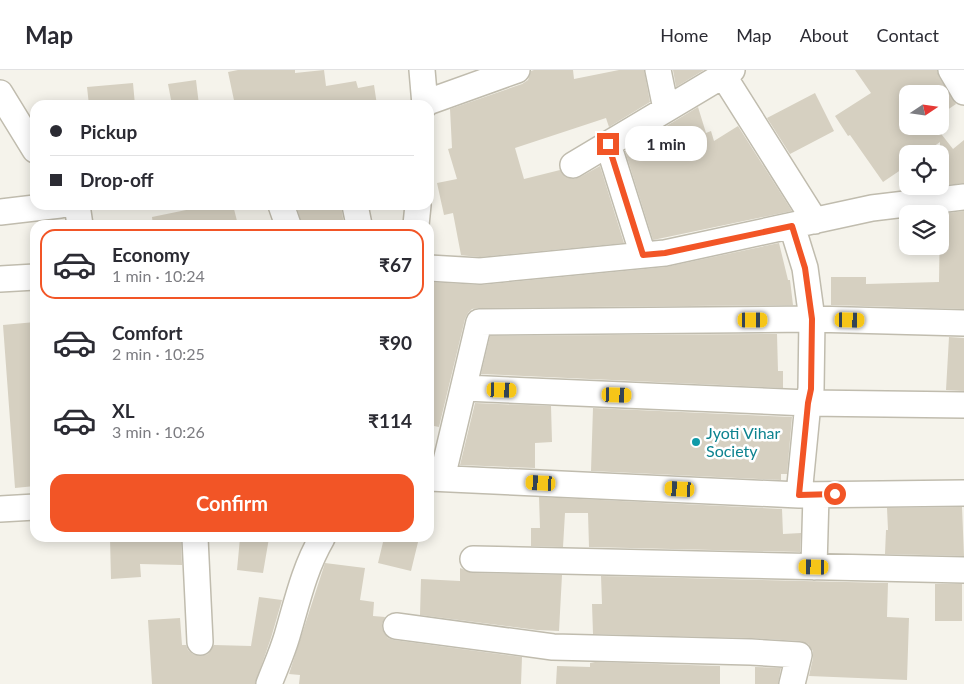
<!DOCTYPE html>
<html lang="en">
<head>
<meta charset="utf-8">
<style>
  body { margin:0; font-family:Lato,sans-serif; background:#f7f7f7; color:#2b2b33; height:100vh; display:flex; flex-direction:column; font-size:19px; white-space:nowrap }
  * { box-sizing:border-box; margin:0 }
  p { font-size:16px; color:#7c7c81 }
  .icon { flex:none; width:28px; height:28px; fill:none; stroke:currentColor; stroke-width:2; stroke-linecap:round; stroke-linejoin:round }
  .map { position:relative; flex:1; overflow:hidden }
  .panel { position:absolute; left:30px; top:150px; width:404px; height:322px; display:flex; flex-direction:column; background:#fff; border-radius:15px; box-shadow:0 2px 12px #0003 }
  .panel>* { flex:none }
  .top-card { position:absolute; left:30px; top:30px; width:404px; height:110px; border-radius:15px; box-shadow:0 2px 12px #0003; display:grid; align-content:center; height:110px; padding:0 20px; background:#fff }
  .needle { width:32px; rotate:77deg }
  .buttons { position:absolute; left:899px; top:15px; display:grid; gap:10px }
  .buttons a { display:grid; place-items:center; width:50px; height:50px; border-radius:10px; background:#fff; box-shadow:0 2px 12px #0003; font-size:25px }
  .end { position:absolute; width:22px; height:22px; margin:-11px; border:6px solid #f25526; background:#fff; box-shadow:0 0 0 2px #fff }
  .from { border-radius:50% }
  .bubble { position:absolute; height:35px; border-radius:15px; background:#fff; box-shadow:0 2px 12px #0003; font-size:16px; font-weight:700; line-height:35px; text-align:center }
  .car { position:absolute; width:15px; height:30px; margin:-15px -8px; border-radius:6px; box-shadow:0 0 4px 1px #0007; background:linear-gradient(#f5c518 24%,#345 0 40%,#f5c518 0 76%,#345 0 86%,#f5c518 0) }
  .top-card b { display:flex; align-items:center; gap:18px; height:48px; font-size:19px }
  .top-card b+b { border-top:1px solid #e1e1e2 }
  .top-card i { width:12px; height:12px; background:#2b2b33 }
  ul { padding:9px 0 0; list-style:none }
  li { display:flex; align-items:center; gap:15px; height:70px; margin:0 10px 8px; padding:0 10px; border:2px solid transparent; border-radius:15px }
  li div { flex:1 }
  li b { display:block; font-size:19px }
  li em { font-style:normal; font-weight:700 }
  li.selected { border-color:#f25526 }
  li>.icon { width:45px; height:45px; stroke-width:1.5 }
  .primary-button { display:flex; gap:10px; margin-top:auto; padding:10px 20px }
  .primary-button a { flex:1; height:58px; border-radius:15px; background:#f25526; color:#fff; font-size:20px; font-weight:700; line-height:58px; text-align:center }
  header { display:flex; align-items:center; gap:30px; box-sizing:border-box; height:70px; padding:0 25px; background:#fff; border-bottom:1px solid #e1e1e2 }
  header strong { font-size:24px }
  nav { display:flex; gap:28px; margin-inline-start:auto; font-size:18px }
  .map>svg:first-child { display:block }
</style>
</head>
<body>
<header>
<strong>Map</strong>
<nav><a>Home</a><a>Map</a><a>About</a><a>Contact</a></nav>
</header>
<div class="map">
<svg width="964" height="614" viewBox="0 0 964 614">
  <rect width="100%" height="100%" fill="#f5f3eb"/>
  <path fill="#d6d0c1" d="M238 0H295V3L324 0 326 16 356 11 358 18 374 15 377 35H235L228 2Z
    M534 0H573L574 9 619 0H644L650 32 609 57 606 48 515 78 524 109 560 100 566 107 574 109 580 107 600 96 624 173 480 187 458 185H461L453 143 444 145 437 113 457 109 448 79 452 78 450 39 522 14 528 10 531 1Z
    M673 0H704L676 17Z
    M855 0H937L939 7 956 34 940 45V24H908V56H935L953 79 964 70V113L947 115 940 107V72L923 84H908V95L883 112 850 65 848 66 835 46 871 23Z
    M196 10 199 35H172L168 14Z
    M133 13 135 35H89L87 17Z
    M815 23 834 61 790 84 767 48Z
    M698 37 706 63 711 61 714 71 738 56 792 141 653 170 625 81Z
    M190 135H233L238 155H153L152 147 191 139Z
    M296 135H341L344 155H302Z
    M964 141V239L831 235V207H866V214L939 212 940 144Z
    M779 173 788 210H790L793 235 479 238 472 239 468 243 465 249 439 357 429 355V212L481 215 666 197Z
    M35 252V416L15 418 3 255Z
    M777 264 778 301H783V318L481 304 490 266Z
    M949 267 964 268V321L946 320Z
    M475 333 551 336 552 372 535 373V398L460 395Z
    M593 338 792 347 787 404H781V410L591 401Z
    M539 427 782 439 783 464 801 463 800 482 589 477 588 443H565L563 477 531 476V458H540Z
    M962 437 964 486 885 484 886 460H888L887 438Z
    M110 468H181L182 495 140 494 141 507 111 509Z
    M240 468H269L263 503 237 500Z
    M384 468H419L411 501 378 493Z
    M325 493 365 498 360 530 374 532 373 546 385 547 382 554 383 561 388 568 394 570 522 587 521 614H299L300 605 289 604Z
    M460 498 473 503 562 505 559 561 537 560 420 545 421 509 460 511Z
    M601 506 888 513 887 547 909 548 907 610 809 606 813 588V581L808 574 800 571 751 568 593 564 592 534H602Z
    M935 514H962V551H935Z
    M259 527 282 530 271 568 255 614H152L148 550 180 548 182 575H186L188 580 193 584 201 586 208 584 214 575 251 576Z
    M595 592 720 596V614H556L557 596 590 597V593Z
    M755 597 781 598 778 614H755Z"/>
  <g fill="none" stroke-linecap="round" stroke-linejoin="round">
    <g stroke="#c0bcae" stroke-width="28">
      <path id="minor" d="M422 0 425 35
        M658 0 666 39
        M951 0 964 22
        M723 5 815 151
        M0 23 35 80
        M425 33 517 0
        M608 74 643 185
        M573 95 732 0
        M77 135 80 155
        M281 135 288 155
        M355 135 359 155
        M0 142 60 135
        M416 155 418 135
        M792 156 805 198 812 249 964 253
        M429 198 480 201 665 183 872 138 964 127
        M0 209 35 207
        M464 318 808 333 964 335
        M429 408 799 425
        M442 408 479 252 812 249 811 319 808 333 799 425 964 423
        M0 439 35 437
        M195 468 200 572
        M473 489 964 500
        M814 497 816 425
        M396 556 553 577 751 582 799 585 792 614
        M269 614C275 598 282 583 287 566 297 532 304 499 322 468"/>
    </g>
    <use href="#minor" stroke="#fff" stroke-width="25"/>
  </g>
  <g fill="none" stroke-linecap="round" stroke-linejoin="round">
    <path stroke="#f25526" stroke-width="6" d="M608 74 643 185 665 183 792 156 805 198 812 249 811 319 808 333 799 425 835 424"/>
  </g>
  <circle fill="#0f9aa8" stroke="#fff" stroke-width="2" cx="696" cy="372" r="5"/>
  <g text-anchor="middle" stroke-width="5" stroke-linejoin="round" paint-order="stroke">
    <g font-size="16" fill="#0d838f" stroke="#fff" text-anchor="start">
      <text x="706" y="369">Jyoti Vihar<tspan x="706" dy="18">Society</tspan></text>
    </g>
  </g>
</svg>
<div class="buttons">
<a><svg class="needle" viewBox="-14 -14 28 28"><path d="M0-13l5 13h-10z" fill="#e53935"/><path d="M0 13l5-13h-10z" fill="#7c7c81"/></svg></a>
<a><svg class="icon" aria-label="locate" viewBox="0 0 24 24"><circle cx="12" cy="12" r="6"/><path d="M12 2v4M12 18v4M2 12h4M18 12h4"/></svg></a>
<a><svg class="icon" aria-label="layers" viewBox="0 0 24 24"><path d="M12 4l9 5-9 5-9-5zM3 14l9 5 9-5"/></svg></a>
</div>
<i class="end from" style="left:835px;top:424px"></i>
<i class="end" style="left:608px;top:74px"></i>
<div class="bubble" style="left:625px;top:56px;width:82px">1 min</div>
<i class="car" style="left:753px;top:250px;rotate:90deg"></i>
<i class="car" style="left:850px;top:250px;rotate:91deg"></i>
<i class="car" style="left:502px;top:320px;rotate:92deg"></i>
<i class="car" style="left:617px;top:325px;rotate:92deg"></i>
<i class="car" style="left:541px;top:413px;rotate:273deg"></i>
<i class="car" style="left:680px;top:419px;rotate:273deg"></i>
<i class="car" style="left:814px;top:497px;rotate:271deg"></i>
<div class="top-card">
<b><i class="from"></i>Pickup</b>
<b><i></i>Drop-off</b>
</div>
<section class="panel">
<ul>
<li class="selected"><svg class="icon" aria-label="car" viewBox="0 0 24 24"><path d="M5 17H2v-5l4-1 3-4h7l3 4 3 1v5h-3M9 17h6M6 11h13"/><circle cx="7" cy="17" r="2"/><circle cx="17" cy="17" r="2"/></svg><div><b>Economy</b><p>1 min · 10:24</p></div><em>₹67</em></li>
<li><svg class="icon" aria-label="car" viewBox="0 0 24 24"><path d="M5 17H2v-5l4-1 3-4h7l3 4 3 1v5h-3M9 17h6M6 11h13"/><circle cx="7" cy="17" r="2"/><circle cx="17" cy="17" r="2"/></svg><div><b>Comfort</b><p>2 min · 10:25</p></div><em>₹90</em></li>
<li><svg class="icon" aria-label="car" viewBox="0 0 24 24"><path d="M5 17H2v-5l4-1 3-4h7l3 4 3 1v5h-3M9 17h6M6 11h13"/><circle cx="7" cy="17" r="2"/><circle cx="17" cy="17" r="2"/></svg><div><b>XL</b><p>3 min · 10:26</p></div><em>₹114</em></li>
</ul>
<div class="primary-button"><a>Confirm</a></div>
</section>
</div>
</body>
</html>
